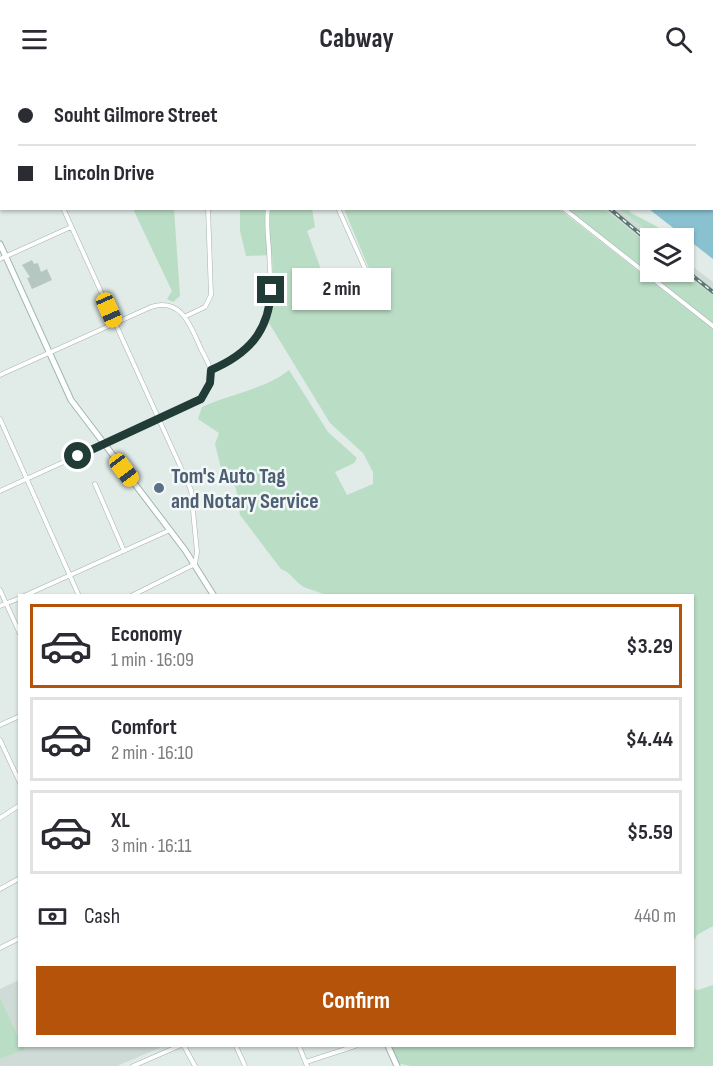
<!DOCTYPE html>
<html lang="en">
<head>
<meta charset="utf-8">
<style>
  body { margin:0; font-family:"Sofia Sans Condensed",sans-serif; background:#f7f7f7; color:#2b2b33; height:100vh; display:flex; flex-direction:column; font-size:22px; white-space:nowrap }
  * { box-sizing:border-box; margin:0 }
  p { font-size:20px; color:#7c7c81 }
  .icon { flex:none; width:33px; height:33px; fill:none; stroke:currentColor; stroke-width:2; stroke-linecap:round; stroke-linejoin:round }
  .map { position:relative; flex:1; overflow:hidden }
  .panel { position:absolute; left:18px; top:516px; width:676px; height:453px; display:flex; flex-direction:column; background:#fff; border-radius:0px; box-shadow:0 2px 4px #0004 }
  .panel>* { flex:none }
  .banner { position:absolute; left:0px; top:0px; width:714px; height:132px; box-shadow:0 2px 4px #0004; display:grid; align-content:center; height:132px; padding:0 18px; background:#fff }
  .fabs { position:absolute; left:640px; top:150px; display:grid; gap:12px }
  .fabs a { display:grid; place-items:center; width:54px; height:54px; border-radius:0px; background:#fff; box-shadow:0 2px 4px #0004; font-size:30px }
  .end { position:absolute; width:27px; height:27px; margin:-14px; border:8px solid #213c37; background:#fff; box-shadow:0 0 0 3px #fff }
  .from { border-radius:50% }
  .bubble { position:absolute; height:42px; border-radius:0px; background:#fff; box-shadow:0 2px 4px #0004; font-size:20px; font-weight:700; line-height:42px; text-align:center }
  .car { position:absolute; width:18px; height:36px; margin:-18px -9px; border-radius:8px; box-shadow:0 0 4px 2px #0007; background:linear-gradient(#f5c518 24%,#345 0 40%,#f5c518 0 76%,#345 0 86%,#f5c518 0) }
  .banner b { display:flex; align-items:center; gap:21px; height:57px; font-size:22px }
  .banner b+b { border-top:2px solid #e1e1e2 }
  .banner i { width:15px; height:15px; background:#2b2b33 }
  ul { padding:10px 0 0; list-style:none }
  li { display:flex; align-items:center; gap:18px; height:84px; margin:0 12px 9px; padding:0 6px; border:3px solid #e1e1e2; border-radius:0px }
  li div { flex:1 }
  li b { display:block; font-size:22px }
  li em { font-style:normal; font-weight:700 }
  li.current { border-color:#b45309 }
  li>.icon { width:54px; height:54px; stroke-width:1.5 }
  .pay { display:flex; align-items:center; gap:15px; height:66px; padding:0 18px; font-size:22px }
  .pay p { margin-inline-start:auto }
  .action { display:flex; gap:12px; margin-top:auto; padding:12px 18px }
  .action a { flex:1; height:69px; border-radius:0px; background:#b45309; color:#fff; font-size:24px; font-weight:700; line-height:69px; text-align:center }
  header { display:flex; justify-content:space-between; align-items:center; height:78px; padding:0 18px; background:#fff; font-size:27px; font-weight:700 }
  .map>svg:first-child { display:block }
</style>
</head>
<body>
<header><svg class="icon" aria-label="menu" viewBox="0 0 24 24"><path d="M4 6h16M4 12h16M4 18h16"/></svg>Cabway<svg class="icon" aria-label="search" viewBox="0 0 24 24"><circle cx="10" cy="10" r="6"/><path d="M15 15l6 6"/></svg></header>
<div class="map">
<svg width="713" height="988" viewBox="0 0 713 988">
  <rect width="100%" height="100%" fill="#e1ebe7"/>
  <path fill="#cfdbd6" d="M604 131H619L657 160H651V169Z
    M684 182 713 204V217L682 194H684Z
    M19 902V960L0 919V911Z
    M23 968H164L117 988H0V981L24 971Z"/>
  <path fill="#baddc5" d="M133 131H174L180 218 173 224 167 221 172 213Z
    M240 131H312L315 149 307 153 328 211 373 200 344 131H559L713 251V848L697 857 693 864V518L324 517C317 512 307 512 301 507 293 501 291 495 281 491L240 437 236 410 221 390 215 366 219 355 198 341 202 329C230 316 266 311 289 292L328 354 357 380 354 385 335 394 347 417 373 406V394L363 375 330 345 269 245 274 218 272 177 246 178 240 153Z
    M567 131H604L651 169V194H682L713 217V245Z
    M619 131H628L631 135 656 148 671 160H657Z
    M713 907V988H411L396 985 388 968H693V911L698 912Z
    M0 919 19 960 20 968H23L25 971 0 981Z"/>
  <path fill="#89c1d0" d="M713 108V181L649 131 712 130Z"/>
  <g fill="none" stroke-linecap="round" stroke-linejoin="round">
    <path stroke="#89c1d0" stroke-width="4.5" d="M610 0 612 2
      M712 87H713"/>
  </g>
  <path fill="#b6c6c1" d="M32 182 34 186 38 185 41 194 47 191 52 202 32 211 27 200 30 199 22 187Z"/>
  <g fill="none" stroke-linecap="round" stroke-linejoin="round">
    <g stroke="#a4b3af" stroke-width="5">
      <path id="minor" d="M18 0 21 2
        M445 0 446 2
        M0 64 2 63
        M63 130 191 412 197 474 195 486 131 518
        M338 130 367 195
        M563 130 713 248
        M0 181 71 149
        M186 238 205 229 211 217 208 130
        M211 292C273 266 272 232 269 172 268 158 266 144 268 130
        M0 297 151 229C182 219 191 249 201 271 205 279 211 288 211 297 211 308 205 318 196 324L0 413
        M0 341 79 518
        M95 406 124 473
        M0 512 20 556
        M24 518 170 452
        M0 528 20 520
        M0 647 20 638
        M0 662 20 705
        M0 740 20 727
        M0 811 20 800
        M0 870 20 860
        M184 968 195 988
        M236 968 245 988
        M299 968 307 988
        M306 984 355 968
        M133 988 179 968"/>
    </g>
    <g stroke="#9fb7b0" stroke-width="7">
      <path id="secondary" d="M0 166 71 322 185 472 214 518
        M388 968 397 988"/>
    </g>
    <use href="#minor" stroke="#fff" stroke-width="4"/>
    <use href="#secondary" stroke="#fff" stroke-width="5"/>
    <g stroke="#5c7872" stroke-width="4">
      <path id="rail" d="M474 0 476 2
        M629 0 631 2
        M712 65H713
        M609 130 651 165
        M684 191 713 214"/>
    </g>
    <use href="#rail" stroke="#f1f8f5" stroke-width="1.5" stroke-dasharray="4.5" stroke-linecap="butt"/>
  </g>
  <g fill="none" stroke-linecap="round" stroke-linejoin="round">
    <path stroke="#213c37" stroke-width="8" d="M78 378 201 321 210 305 211 292C248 276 269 254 271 212"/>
  </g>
  <circle fill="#5c6f8a" stroke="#f1f8f5" stroke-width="2" cx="159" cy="410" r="6"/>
  <g text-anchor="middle" stroke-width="5" stroke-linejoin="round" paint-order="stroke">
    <g font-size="22" font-weight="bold" fill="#4e5e75" stroke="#f1f8f5" text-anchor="start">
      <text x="171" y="405">Tom's Auto Tag<tspan x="171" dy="25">and Notary Service</tspan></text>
    </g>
  </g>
</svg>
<div class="fabs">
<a><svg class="icon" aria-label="layers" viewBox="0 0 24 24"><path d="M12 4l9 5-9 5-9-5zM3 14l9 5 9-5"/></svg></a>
</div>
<i class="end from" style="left:78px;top:378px"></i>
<i class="end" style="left:271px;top:212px"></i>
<div class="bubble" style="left:292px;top:190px;width:99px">2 min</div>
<i class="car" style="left:109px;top:232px;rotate:156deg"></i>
<i class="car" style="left:124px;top:392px;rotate:143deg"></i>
<div class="banner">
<b><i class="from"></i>Souht Gilmore Street</b>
<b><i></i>Lincoln Drive</b>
</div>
<section class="panel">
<ul>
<li class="current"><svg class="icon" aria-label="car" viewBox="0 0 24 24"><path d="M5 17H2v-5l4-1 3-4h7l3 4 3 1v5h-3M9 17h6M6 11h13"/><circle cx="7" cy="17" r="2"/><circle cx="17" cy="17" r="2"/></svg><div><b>Economy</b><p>1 min · 16:09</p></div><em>$3.29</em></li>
<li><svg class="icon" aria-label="car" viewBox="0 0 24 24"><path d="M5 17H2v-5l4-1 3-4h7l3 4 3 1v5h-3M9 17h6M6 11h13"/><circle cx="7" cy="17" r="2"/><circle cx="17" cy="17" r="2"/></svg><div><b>Comfort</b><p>2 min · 16:10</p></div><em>$4.44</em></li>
<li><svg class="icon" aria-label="car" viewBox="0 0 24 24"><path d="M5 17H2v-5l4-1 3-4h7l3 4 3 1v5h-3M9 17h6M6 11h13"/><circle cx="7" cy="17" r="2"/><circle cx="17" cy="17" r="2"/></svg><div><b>XL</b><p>3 min · 16:11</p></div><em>$5.59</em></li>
</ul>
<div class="pay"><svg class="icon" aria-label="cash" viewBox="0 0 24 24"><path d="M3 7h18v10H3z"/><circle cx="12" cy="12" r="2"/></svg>Cash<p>440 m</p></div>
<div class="action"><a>Confirm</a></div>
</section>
</div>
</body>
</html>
